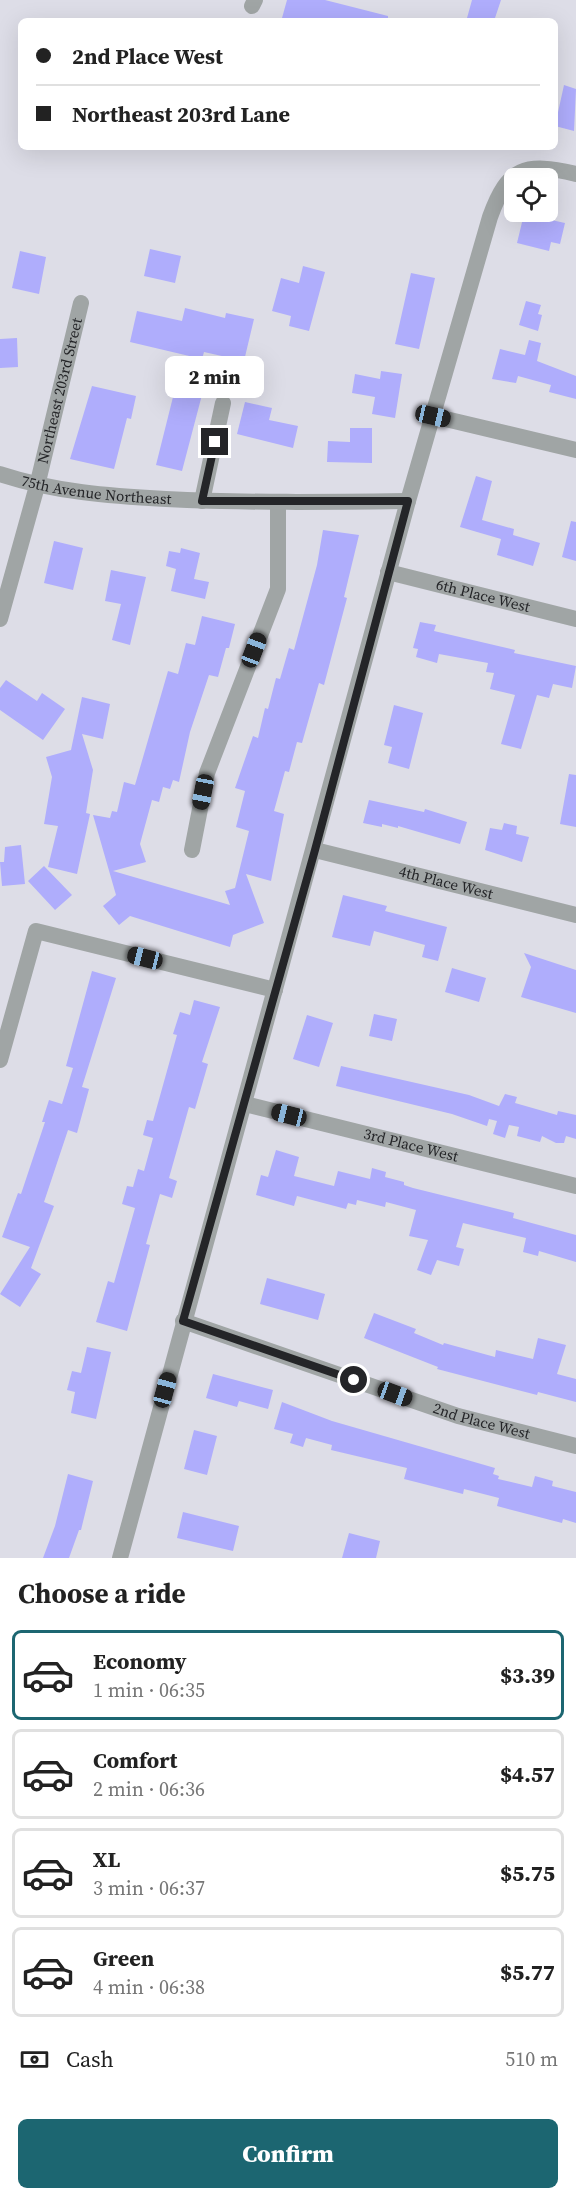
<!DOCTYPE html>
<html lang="en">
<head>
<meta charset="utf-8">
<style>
  body { margin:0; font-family:"Source Serif 4",serif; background:#f2f2f2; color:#222; height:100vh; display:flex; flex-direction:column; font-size:22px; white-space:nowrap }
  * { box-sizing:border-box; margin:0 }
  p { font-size:20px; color:#767676 }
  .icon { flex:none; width:33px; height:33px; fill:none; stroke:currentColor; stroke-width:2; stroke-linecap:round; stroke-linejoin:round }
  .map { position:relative; height:1558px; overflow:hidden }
  .drawer { display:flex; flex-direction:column; background:#fff; flex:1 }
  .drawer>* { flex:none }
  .top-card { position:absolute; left:18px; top:18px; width:540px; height:132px; border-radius:9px; box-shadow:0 6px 24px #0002; display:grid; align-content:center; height:132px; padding:0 18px; background:#fff }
  .tools { position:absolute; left:504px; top:168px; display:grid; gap:12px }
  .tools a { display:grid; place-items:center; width:54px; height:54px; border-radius:9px; background:#fff; box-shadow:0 6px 24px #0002; font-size:30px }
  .end { position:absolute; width:27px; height:27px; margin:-14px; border:8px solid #242528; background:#fff; box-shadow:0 0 0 3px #fff }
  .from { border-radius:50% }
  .bubble { position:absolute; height:42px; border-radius:9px; background:#fff; box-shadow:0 6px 24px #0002; font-size:20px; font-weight:800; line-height:42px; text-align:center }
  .car { position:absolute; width:18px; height:36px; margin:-18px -9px; border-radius:8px; box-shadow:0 0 4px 2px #0007; background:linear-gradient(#222 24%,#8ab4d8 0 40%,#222 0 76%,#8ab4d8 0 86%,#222 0) }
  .top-card b { display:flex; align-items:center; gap:21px; height:57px; font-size:22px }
  .top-card b+b { border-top:2px solid #e0e0e0 }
  .top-card i { width:15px; height:15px; background:#222 }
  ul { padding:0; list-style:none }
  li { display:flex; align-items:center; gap:18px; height:90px; margin:0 12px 9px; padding:0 6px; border:3px solid #e0e0e0; border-radius:9px }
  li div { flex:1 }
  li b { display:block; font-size:22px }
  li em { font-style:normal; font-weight:800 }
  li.on { border-color:#1c6671 }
  li>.icon { width:54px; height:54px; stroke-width:1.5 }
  h2 { padding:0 18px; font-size:27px; line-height:72px }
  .pay { display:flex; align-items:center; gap:15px; height:66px; padding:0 18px; font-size:22px }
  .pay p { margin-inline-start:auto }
  .button { display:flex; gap:12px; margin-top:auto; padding:12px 18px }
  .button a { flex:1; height:69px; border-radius:9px; background:#1c6671; color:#fff; font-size:24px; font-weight:800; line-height:69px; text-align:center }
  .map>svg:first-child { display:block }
</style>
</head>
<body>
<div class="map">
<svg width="576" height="1558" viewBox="0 0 576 1558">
  <rect width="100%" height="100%" fill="#dddde7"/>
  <path fill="#afadfc" d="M287 0H325L388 16V21H293L282 18Z
    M472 0H501L494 21 467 18Z
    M564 85 576 89 574 131 555 126Z
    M524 214 565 223 560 244 551 242 549 251 517 243Z
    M150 249 181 256 175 283 144 276Z
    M20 251 46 257 39 294 12 288Z
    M303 266 325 272 309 331 289 326 291 316 272 311 281 278 299 283Z
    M411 273 435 278 419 349 395 344Z
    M526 301 541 305 538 314 542 315 538 331 519 325Z
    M185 308 225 318 226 313 254 319 244 361 204 352 202 359 130 342 137 311 182 321Z
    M17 338 18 367 0 368V339Z
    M529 340 541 343 537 361 576 376V399L549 392 551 385 518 376 516 383 492 379 500 349 525 355Z
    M381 371 402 374 395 418 372 414 375 397 352 393 355 374 380 379Z
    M176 385 203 391 182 471 156 465Z
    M92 386 136 396 131 419 127 418 114 469 70 459Z
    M245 402 272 408 269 420 298 426 293 448 237 434Z
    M350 428H372V463L327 462 328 441 350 442Z
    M476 476 492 481 482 520 514 529 513 535 540 543 533 566 497 555 501 539 460 527Z
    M571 521 576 522V561L562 557Z
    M323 530 359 535 344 597 347 598 324 685 319 683 302 743 297 742 289 772 285 771 274 811 284 814 271 881 246 874 264 923 233 935 230 947 130 916 119 925 103 906 116 895 93 815 110 818 112 811 117 812 124 782 135 785 168 671 178 674 186 643 195 645 202 616 235 624 229 648H226L218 677 209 675 190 732 179 782 173 780 170 789 163 787 159 802 152 800 140 844 146 862 113 871 230 905 225 891 235 888 249 831 236 827 245 791 235 788 253 736 258 738 265 708 268 709 276 678 280 679 289 648 294 650 317 565Z
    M54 541 83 548 73 590 44 583Z
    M181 548 200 553 194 579 209 582 205 599 171 591 176 569 166 566 169 551 180 553Z
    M111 570 146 577 130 645 112 640 121 604 105 601Z
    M420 622 436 625 434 631 515 650 514 653 576 666 572 688 553 684 549 698 537 695 521 749 501 744 515 695 490 689 494 673 486 672 488 663 439 654 437 663 416 657 418 649 413 648Z
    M6 680 37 701 42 693 65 709 43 740 0 710V688Z
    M82 697 110 704 103 739 82 734 93 770 86 813 90 814 77 874 48 867 58 826 44 824 52 777 46 757 71 750Z
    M394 705 423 713 409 769 388 763 392 747 384 745Z
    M569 774 576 775V827L560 824Z
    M369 800 424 812 425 809 467 822 460 844 398 826V828L382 824V827L363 823Z
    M504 823 517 826 516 834 529 837 522 862 485 850 490 828 502 830Z
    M21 845 25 884 2 886 0 862H4L5 847Z
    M44 866 72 895 55 910 28 881Z
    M343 895 387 906 385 911 447 927 438 961 422 957 425 945 374 931 370 946 332 937Z
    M524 953 576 970V1013L521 997 531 967Z
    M452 968 486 978 479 1002 445 992Z
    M92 971 116 978 82 1087 89 1089 77 1133 68 1130 44 1202 54 1206 31 1268 41 1274 20 1307 0 1294 30 1247 2 1237 18 1193 21 1194 45 1122H42L49 1100 62 1104 73 1068 66 1066Z
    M194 1000 220 1007 202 1062 208 1064 195 1109 189 1107 169 1178 177 1181 172 1198 160 1194 146 1244 150 1245 127 1331 96 1322 108 1281 114 1283 135 1208 122 1204 127 1186 133 1187 138 1169 144 1171 153 1138 143 1135 147 1120 153 1121 177 1035 173 1034 180 1012 190 1015Z
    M374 1014 397 1019 392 1041 369 1036Z
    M307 1015 333 1023 319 1067 293 1059Z
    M341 1066 469 1095 499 1106 505 1094 517 1097 515 1103 557 1115 558 1111 576 1115V1139L566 1136 564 1143H556L542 1136 540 1142 517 1136 519 1127 509 1125 505 1138 493 1134 497 1121 489 1119 487 1126 452 1114 336 1086Z
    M276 1150 299 1157 294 1176 334 1186 338 1171 370 1179 372 1168 386 1172 385 1177 404 1182V1185L413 1188 514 1213 513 1218 576 1235V1262L539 1251 538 1256 523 1252 526 1238 463 1223 456 1247 464 1249 459 1266 437 1260 431 1275 417 1270 428 1240 409 1236 416 1210 386 1202 385 1207 357 1200 356 1205 348 1203 346 1209 297 1196 294 1206 256 1195 261 1175 268 1177Z
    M267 1278 325 1294 318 1320 260 1304Z
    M374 1313 416 1329 414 1333 443 1345 444 1343 495 1357 496 1350 533 1359 538 1338 566 1345 557 1374 576 1379V1402L538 1392 537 1395 437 1369 438 1367 364 1338Z
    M87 1347 111 1352 96 1419 71 1413 75 1392 67 1390 72 1371 81 1373Z
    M213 1374 273 1390 268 1409 239 1401 237 1407 206 1398Z
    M282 1402 332 1421 495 1468 493 1474 499 1476 498 1479 532 1487 535 1476 553 1481 552 1486 576 1492V1523L563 1519 562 1523 497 1506 499 1498 464 1489 463 1494 404 1479 407 1468 331 1450 332 1445 306 1438 303 1447 290 1443 293 1434 274 1429Z
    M194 1430 217 1436 207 1475 184 1469Z
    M68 1474 93 1481 81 1530H79L69 1558H43L55 1526Z
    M183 1512 239 1526 233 1551 177 1538Z
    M349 1533 380 1541 376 1558H342Z"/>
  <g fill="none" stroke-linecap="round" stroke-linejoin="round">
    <g stroke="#a0a5a5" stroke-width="16">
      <path d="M252 6 255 0"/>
      <path d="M433 416 576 450"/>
      <path id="s1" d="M0 474C55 492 109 496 166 499 247 503 327 502 408 501"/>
      <path d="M202 501 223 403"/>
      <path id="s2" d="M388 572 576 619"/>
      <path id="s3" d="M0 619 37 486 81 303"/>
      <path d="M192 850 207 773 278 589V502"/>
      <path id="s4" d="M315 850 576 915"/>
      <path d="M0 1060 36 931 275 990"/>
      <path id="s5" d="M245 1104 576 1186"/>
      <path id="s6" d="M183 1321 458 1416 576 1446"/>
      <path d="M120 1558 408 501 490 217C508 167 525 162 576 174"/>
    </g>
  </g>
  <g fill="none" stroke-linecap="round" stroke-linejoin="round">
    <path stroke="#242528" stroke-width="8" d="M215 442 202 501H408L315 850 183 1321 354 1380"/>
  </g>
  <g text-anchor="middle" stroke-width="6" stroke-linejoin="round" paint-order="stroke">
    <g font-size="15" fill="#242528" stroke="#fff">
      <text dy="5" stroke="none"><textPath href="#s3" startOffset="236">Northeast 203rd Street</textPath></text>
      <text dy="5" stroke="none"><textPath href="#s1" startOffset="98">75th Avenue Northeast</textPath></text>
      <text dy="5" stroke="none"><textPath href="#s2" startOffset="98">6th Place West</textPath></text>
      <text dy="5" stroke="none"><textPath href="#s4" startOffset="135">4th Place West</textPath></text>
      <text dy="5" stroke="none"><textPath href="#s5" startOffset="171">3rd Place West</textPath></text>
      <text dy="5" stroke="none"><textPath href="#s6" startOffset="315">2nd Place West</textPath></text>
    </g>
  </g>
</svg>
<div class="tools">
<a><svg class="icon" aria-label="locate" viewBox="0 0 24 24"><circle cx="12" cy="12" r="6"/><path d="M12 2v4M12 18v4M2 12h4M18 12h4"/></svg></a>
</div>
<i class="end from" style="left:354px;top:1380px"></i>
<i class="end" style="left:215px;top:442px"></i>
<div class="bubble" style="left:165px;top:356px;width:99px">2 min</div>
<i class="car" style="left:433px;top:416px;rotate:103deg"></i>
<i class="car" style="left:254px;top:650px;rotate:21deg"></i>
<i class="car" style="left:203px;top:792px;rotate:191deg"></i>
<i class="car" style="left:145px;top:958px;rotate:284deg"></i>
<i class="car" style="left:289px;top:1115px;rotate:284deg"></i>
<i class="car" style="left:165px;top:1390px;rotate:15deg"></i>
<i class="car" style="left:395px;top:1394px;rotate:110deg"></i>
<div class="top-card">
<b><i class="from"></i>2nd Place West</b>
<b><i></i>Northeast 203rd Lane</b>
</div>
</div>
<section class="drawer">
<h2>Choose a ride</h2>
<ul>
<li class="on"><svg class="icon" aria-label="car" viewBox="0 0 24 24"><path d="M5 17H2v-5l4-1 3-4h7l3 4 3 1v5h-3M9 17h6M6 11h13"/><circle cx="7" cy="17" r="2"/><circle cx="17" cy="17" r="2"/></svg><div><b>Economy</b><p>1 min · 06:35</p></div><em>$3.39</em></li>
<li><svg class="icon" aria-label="car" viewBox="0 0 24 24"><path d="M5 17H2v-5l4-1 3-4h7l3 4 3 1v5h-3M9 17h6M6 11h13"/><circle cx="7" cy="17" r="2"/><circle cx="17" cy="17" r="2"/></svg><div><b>Comfort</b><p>2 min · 06:36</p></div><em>$4.57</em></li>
<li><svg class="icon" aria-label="car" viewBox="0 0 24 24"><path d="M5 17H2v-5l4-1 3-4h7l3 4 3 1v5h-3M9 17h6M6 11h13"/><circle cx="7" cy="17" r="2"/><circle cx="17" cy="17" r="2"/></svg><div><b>XL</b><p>3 min · 06:37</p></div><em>$5.75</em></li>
<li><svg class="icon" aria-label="car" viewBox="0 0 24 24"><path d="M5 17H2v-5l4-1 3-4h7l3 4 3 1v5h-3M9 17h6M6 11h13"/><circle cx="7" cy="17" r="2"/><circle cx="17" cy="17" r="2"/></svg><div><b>Green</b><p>4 min · 06:38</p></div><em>$5.77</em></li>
</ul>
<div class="pay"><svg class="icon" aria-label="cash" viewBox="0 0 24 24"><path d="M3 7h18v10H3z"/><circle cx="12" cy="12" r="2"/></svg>Cash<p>510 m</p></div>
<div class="button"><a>Confirm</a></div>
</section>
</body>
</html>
